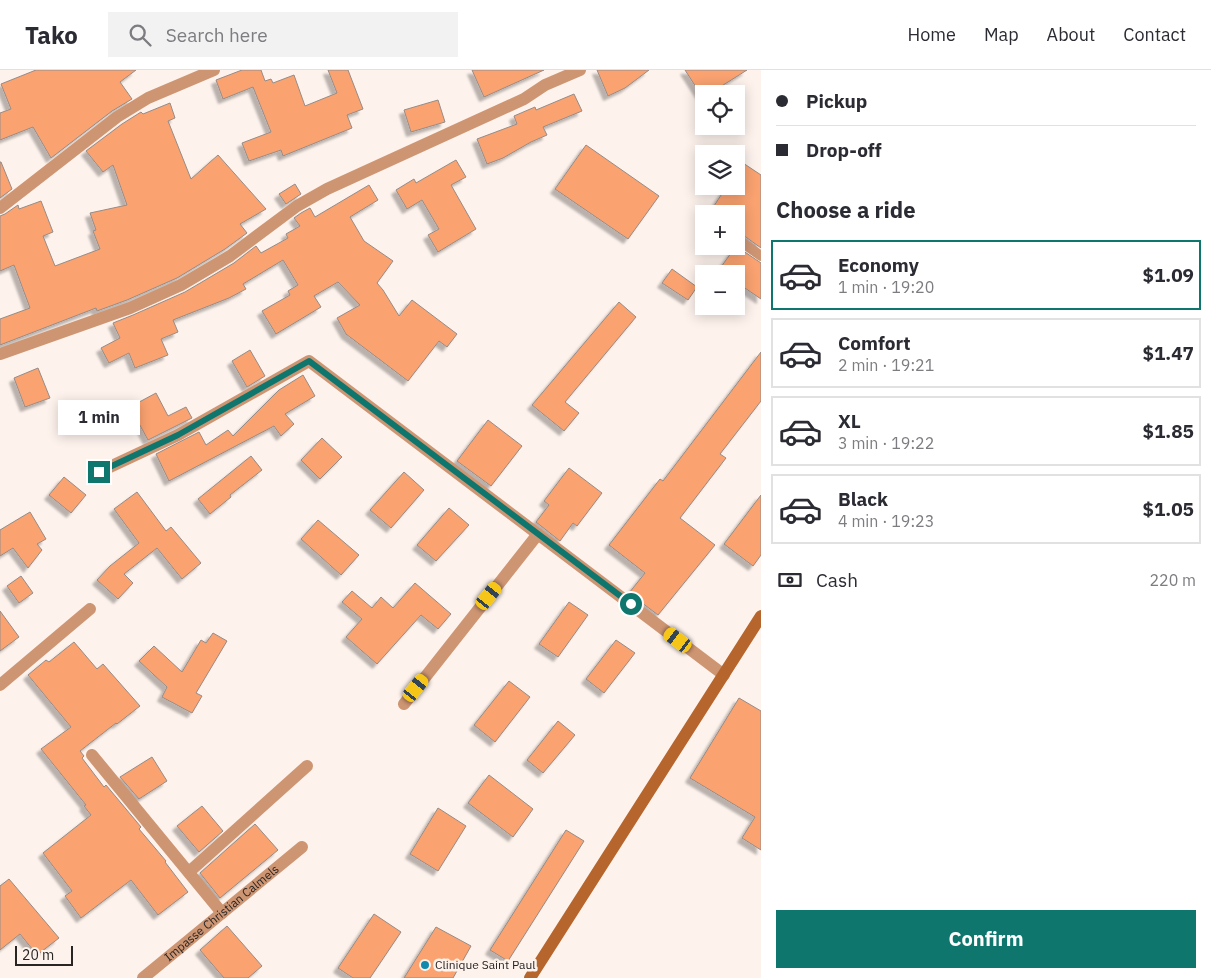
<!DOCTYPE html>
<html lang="en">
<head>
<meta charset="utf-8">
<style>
  body { margin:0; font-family:"IBM Plex Sans",sans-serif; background:#f2f2f3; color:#2b2b33; height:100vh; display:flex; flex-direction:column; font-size:19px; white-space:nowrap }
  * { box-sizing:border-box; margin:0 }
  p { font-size:16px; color:#7c7c81 }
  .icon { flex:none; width:28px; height:28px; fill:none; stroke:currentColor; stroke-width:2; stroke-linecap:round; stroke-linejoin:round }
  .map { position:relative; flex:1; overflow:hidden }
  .panel { display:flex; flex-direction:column; background:#fff; width:450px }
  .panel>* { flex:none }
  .hud { display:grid; align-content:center; height:110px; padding:0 15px; background:#fff }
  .tools { position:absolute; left:695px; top:15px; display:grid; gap:10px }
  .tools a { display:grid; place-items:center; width:50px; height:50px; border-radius:0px; background:#fff; box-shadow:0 2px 12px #0003; font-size:25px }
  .scale { position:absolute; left:15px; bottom:12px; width:58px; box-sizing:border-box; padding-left:5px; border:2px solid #292523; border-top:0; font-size:14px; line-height:18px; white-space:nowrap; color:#292523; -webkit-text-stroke:4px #fdf2ec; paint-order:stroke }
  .end { position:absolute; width:22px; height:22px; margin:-11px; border:6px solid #0f766e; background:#fff; box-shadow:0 0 0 2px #fff }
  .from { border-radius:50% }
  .bubble { position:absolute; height:35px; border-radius:0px; background:#fff; box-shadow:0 2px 12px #0003; font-size:16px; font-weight:800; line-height:35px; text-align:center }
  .car { position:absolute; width:15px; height:30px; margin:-15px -8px; border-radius:6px; box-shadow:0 0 4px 1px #0007; background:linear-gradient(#f5c518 24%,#345 0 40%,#f5c518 0 76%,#345 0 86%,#f5c518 0) }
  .hud b { display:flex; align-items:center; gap:18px; height:48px; font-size:19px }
  .hud b+b { border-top:1px solid #e1e1e2 }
  .hud i { width:12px; height:12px; background:#2b2b33 }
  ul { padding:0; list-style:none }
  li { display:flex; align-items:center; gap:15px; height:70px; margin:0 10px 8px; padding:0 5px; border:2px solid #e1e1e2; border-radius:0px }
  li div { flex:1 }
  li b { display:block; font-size:19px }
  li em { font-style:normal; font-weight:800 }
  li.current { border-color:#0f766e }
  li>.icon { width:45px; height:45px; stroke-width:1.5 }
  h2 { padding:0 15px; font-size:22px; line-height:60px }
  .pay { display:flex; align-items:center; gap:12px; height:55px; padding:0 15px; font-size:19px }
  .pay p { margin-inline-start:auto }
  .action { display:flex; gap:10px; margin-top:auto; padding:10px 15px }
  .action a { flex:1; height:58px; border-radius:0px; background:#0f766e; color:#fff; font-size:20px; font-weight:800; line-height:58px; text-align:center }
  header { display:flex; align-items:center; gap:30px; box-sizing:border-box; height:70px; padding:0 25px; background:#fff; border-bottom:1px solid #e1e1e2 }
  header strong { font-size:24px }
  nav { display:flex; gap:28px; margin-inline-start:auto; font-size:18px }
  .search { width:350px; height:45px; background:#f2f2f3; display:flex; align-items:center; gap:12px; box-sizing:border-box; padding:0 18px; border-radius:0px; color:#7c7c81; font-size:19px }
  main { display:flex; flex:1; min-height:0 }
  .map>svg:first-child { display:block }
</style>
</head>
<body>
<header>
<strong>Tako</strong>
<div class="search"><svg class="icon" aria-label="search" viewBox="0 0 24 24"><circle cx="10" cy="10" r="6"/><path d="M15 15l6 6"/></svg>Search here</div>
<nav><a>Home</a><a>Map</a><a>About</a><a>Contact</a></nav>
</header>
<main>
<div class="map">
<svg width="761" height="908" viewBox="0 0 761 908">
  <defs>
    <filter id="shadow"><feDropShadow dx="-4.5" dy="4.5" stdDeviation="1" flood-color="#0004"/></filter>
  </defs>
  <rect width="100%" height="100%" fill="#fdf2ec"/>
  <path fill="#faa270" stroke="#968b86" filter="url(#shadow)" d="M36 0H136L120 12 132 29 112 41 51 88 33 57 0 70V43L11 39 1 14Z
    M242 0H261L265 11 271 9 273 13 294 5 305 36 337 23 328 0H348L363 39 347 45 352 58 283 86 281 80 249 91 242 73 271 62 253 17 223 29 216 10Z
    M472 0H544L484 27Z
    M597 0H649L625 18 608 26Z
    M685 0H747L709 24H704L703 28Z
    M574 24 582 41 543 57 547 65 531 72 503 88 487 94 477 69 517 54 514 46 535 37 536 40Z
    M438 30 445 52 411 62 404 40Z
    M170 33 175 48 168 51 191 109 218 85 266 139 240 154 247 163 225 179 177 208 127 230 97 241 96 238 0 275V249L30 238 14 195 0 201V146L5 144 18 135 19 139 41 131 53 162 43 166 55 196 100 179 93 161 96 160 90 143 127 135 113 95 103 102 86 81 122 54 141 42 143 44Z
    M586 75 659 126 628 169 555 119Z
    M456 90 466 107 451 115 476 159 438 182 428 165 439 159 422 130 407 139 396 120 414 109 416 113Z
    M0 92H1L12 119 0 128Z
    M743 93 761 105V178L743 165 744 163 736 157V144H711L710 142 727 116H736V103Z
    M295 114 301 124 286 134 279 124Z
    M369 115 378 130 350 147 364 171 393 191 377 213 383 220 399 246 412 230 457 264 447 277 439 271 408 311 346 264 337 248 360 235 338 212 314 226 321 237 276 264 262 241 290 225 288 221 298 215 283 190 243 214 246 219 229 228 173 250 178 262 161 269 168 285 135 298 129 283 109 293 101 278 120 268 113 253 133 245 185 222 234 193 256 176 261 183 288 168 286 164 300 156 294 148 301 143 310 138 315 147Z
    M736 176 761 193V229L736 212V204H716Z
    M672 199 697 217 688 230 662 213Z
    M619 232 636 247 565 332 579 343 564 361 532 335Z
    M250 280 265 306 247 317 232 291Z
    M761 282V331L720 384 726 388 680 448 715 475 658 545 629 523 645 503 609 475 660 409 663 411Z
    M38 298 50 328 25 337 14 308Z
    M303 305 315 326 285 344 294 354 281 366 274 356 169 411 156 384 199 362 206 375 228 360 233 366 279 320Z
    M156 323 168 346 186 337 192 348 148 370 130 337Z
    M488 350 522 376 491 416 457 391Z
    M322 368 342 387 320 409 301 390Z
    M251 386 262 400 230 425 231 427 210 444 198 429Z
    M569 398 602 423 577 456 573 453 560 471 536 452 549 435 544 431Z
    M404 402 424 420 391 458 370 440Z
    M64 407 86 425 71 443 49 425Z
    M137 422 166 461 171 457 201 493 182 509 157 478 124 504 133 513 118 529 97 510 110 496 139 473 114 439Z
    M761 425V485L753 496 724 474Z
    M449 438 469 455 436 491 417 475Z
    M30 442 46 469 37 474 42 480 28 498 13 478 0 486V460Z
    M318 450 359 485 341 505 301 469Z
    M21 506 33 523 19 533 7 516Z
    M415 513 451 544 438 559 421 545 377 594 346 567 362 549 342 532 352 521 372 538 381 527 393 538Z
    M569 532 588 545 558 587 539 574Z
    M0 541 19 567 0 581Z
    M213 563 227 571 196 623 202 626 192 643 162 627 167 617 139 591 154 576 182 602 201 570 206 573Z
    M616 570 635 583 604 623 586 609Z
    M74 572 97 599 103 594 140 636 117 654 116 653 80 681 84 686 82 688 104 717 106 715 141 757 139 759 166 791 165 792 188 822 158 845 131 810 81 848 65 826 72 821 43 783 91 745 84 736 86 735 41 679 71 657 28 605 46 590 49 592Z
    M509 611 530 627 495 672 474 655Z
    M739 628 761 641V780L742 768 755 747 690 708Z
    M558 651 575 665 543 703 527 690Z
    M152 687 167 711 139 729 120 707Z
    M489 705 533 739 513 767 468 733Z
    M202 736 223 761 199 782 177 756Z
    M438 738 466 756 438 801 410 784Z
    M255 754 278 780 220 828 200 803Z
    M566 760 584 771 508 891 490 880Z
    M9 809 59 868 37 885 20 864 0 880V816Z
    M374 844 401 862 370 908H353L338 898Z
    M227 856 262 896 248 908H224L200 880Z
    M436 857 471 876 453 908H404Z"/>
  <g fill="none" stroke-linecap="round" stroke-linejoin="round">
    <path stroke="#ce9573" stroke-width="10" d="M701 142 704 145
      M736 168 761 186"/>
    <g stroke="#ce9573" stroke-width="12">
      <path d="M0 138 117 47 148 28 214 0"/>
      <path d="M0 284 130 238 181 215 230 186 297 136 327 119 524 29 545 15 580 0"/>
      <path d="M99 402 178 365 309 291 724 605"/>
      <path d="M0 615 90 539"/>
      <path d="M404 634 538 464"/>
      <path d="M92 685 222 843"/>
      <path d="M189 802 307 696"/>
      <path id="s1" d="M143 908 302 777"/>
    </g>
    <path stroke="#b6652d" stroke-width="12" d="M530 908 761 546"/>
  </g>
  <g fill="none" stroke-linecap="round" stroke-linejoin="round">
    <path stroke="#0f766e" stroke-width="6" d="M99 402 178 365 309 291 631 534"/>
  </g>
  <circle fill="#1189ad" stroke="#fdf2ec" stroke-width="2" cx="425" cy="895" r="5"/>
  <g text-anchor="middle" stroke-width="5" stroke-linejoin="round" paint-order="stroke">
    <g font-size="12" fill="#292523" stroke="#fdf2ec">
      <text dy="4" stroke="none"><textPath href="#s1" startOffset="102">Impasse Christian Calmels</textPath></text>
    </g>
    <g font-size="12" fill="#292523" stroke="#fdf2ec" text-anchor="start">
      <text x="435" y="899">Clinique Saint Paul</text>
    </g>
  </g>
</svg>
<div class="tools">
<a><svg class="icon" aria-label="locate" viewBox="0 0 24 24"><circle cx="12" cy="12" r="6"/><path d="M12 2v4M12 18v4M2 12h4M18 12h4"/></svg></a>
<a><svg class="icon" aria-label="layers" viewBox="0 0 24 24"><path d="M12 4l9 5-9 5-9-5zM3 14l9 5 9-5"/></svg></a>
<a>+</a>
<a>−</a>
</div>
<div class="scale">20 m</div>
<i class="end from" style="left:631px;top:534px"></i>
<i class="end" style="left:99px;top:402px"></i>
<div class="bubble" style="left:58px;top:330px;width:82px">1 min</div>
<i class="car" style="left:489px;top:526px;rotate:39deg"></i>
<i class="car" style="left:678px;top:570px;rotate:307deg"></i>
<i class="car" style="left:416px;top:618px;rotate:39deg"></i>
</div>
<section class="panel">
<div class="hud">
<b><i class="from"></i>Pickup</b>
<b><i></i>Drop-off</b>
</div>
<h2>Choose a ride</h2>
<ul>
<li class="current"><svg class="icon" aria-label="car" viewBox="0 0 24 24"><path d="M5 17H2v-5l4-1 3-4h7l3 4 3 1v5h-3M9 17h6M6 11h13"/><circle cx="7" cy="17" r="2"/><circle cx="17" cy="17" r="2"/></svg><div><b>Economy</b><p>1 min · 19:20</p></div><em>$1.09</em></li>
<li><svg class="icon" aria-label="car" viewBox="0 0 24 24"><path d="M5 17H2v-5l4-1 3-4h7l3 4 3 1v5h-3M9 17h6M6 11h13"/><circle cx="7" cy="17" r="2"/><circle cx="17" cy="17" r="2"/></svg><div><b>Comfort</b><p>2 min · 19:21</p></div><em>$1.47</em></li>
<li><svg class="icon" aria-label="car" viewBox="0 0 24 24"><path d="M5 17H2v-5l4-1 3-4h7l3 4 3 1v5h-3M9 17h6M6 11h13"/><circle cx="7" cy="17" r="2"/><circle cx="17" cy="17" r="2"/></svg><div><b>XL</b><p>3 min · 19:22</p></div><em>$1.85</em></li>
<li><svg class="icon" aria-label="car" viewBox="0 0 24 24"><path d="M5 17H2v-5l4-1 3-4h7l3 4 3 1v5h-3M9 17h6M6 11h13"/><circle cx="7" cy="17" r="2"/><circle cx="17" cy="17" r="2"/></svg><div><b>Black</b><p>4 min · 19:23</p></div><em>$1.05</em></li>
</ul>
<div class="pay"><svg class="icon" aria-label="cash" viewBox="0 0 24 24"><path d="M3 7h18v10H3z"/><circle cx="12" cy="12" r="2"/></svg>Cash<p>220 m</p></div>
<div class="action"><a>Confirm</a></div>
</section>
</main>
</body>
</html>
